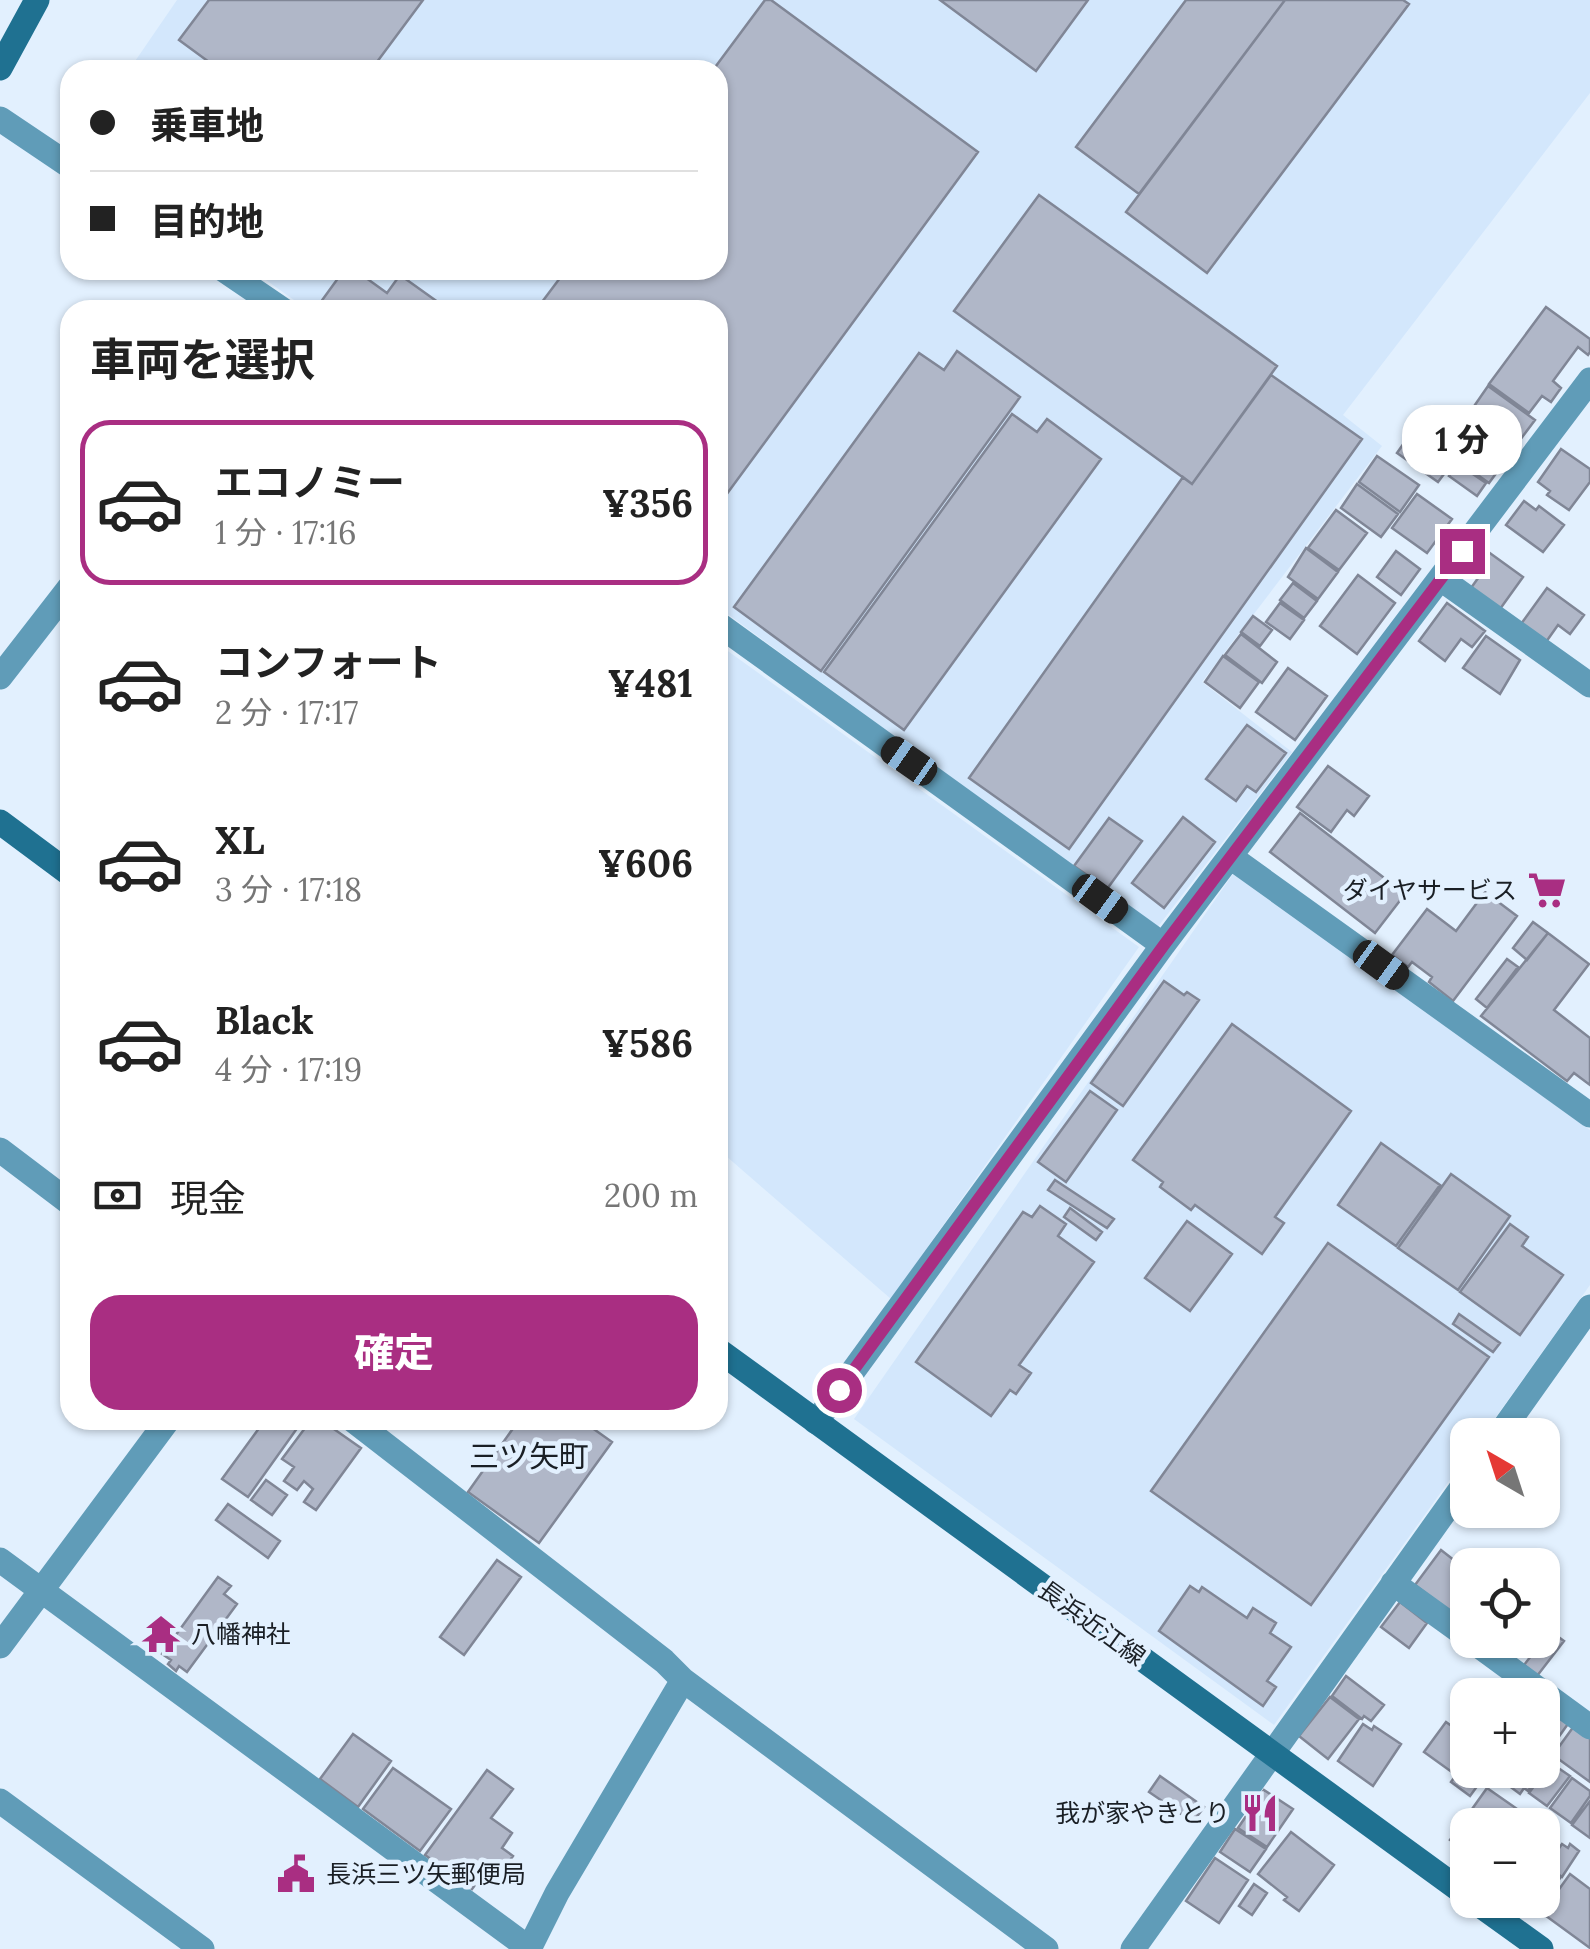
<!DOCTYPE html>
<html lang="ja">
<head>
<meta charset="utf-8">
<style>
  body { margin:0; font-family:Lora,"Noto Sans JP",serif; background:#f2f2f2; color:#222; height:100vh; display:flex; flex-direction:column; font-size:38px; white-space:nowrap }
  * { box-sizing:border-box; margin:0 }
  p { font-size:32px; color:#767676 }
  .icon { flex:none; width:55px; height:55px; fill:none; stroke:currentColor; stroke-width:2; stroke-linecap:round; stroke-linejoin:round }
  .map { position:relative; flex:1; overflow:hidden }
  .details { position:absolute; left:60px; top:300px; width:668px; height:1130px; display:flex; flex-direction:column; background:#fff; border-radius:30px; box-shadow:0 2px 8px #0004 }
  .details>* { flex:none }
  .guide { position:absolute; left:60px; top:60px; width:668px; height:220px; border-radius:30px; box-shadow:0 2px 8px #0004; display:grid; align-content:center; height:220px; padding:0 30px; background:#fff }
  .needle { width:65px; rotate:321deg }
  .tools { position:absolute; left:1450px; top:1418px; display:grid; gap:20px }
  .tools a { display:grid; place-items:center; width:110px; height:110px; border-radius:20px; background:#fff; box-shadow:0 2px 8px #0004; font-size:50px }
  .end { position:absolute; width:45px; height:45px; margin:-22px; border:12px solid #a92e82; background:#fff; box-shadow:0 0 0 5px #fff }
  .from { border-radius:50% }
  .bubble { position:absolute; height:70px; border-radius:30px; background:#fff; box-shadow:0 2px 8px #0004; font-size:32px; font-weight:800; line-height:70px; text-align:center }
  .car { position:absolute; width:30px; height:60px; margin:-30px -15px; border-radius:12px; box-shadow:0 0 8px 2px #0007; background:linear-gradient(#222 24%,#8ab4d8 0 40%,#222 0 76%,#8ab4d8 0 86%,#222 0) }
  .guide b { display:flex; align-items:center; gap:35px; height:95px; font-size:38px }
  .guide b+b { border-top:2px solid #e0e0e0 }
  .guide i { width:25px; height:25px; background:#222 }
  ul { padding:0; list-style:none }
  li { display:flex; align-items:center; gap:30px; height:165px; margin:0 20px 15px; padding:0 10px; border:5px solid transparent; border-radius:30px }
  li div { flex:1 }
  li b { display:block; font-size:38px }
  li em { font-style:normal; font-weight:800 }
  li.current { border-color:#a92e82 }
  li>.icon { width:90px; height:90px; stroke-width:1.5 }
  h2 { padding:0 30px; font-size:45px; line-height:120px }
  .pay { display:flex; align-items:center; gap:25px; height:110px; padding:0 30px; font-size:38px }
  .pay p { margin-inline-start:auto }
  .primary-button { display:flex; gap:20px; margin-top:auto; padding:20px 30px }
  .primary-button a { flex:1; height:115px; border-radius:30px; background:#a92e82; color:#fff; font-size:40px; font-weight:800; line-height:115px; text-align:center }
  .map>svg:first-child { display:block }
</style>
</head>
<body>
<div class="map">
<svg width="1590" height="1949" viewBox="0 0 1590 1949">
  <rect width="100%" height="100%" fill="#e2f0fe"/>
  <path fill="#d3e7fc" d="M177 0H1590V93L1343 415 1382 446 1202 682 1292 752 1157 928 718 607V310H308L252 270H718V70H129Z
    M718 644 1139 947 891 1299 718 1149Z
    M1233 874 1590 1130V1285L1483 1435H1468L1467 1456 1274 1725 854 1419Z"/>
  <path fill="#b0b7c8" stroke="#808696" stroke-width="2.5" d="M209 0H423L371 70H203L209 62 179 40Z
    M765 0H771L978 152 718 506V310H536L566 270H718V70H713Z
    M940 0H1088L1036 71Z
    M1186 0H1285L1139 194 1076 147Z
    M1285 0H1403L1409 4 1207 273 1126 212Z
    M1039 195 1277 366 1192 484 954 311Z
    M344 270H355L387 293 400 275 449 310H315Z
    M1546 307 1590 339V352L1588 355 1578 347 1553 381 1561 388 1551 402 1542 396 1529 413 1489 384Z
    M957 351 1020 397 821 671 734 607 919 353 944 370Z
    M1271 375 1362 439 1069 849 969 778 1183 477 1192 484Z
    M1488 386 1535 420 1514 448 1468 415Z
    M1012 414 1037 432 1047 419 1101 459 904 730 824 672Z
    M1462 419 1511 453 1489 483 1441 449Z
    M1411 433 1453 462 1438 482 1397 453Z
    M1561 449 1590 469V482L1569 510 1547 495 1550 491 1538 482Z
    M1377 456 1419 485 1400 512 1359 482Z
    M1458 464 1486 483 1477 496 1449 476Z
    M1357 484 1398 514 1381 537 1341 508Z
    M1417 494 1452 519 1427 553 1392 528Z
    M1524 501 1536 510 1539 506 1564 525 1543 552 1506 525Z
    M1336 510 1367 533 1339 570 1308 548Z
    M1306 548 1338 572 1318 599 1288 577Z
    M1396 551 1420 569 1401 595 1377 577Z
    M1487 551 1523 577 1500 609 1471 588 1481 574 1474 569Z
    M1358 575 1395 603 1357 654 1320 626Z
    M1293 583 1317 601 1304 618 1280 600Z
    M1547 588 1584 615 1570 634 1558 625 1546 642 1521 624Z
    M1280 603 1304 620 1290 639 1266 622Z
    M1447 603 1485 631 1472 647 1461 639 1445 661 1419 641Z
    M1253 616 1272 630 1260 646 1241 632Z
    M1241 634 1277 662 1262 683 1225 655Z
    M1486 636 1520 660 1500 694 1463 668Z
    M1223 656 1259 682 1240 708 1205 682Z
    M1288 668 1327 696 1295 740 1256 712Z
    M1247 725 1286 753 1256 792 1247 786 1236 801 1206 779Z
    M1328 766 1369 796 1354 816 1347 810 1331 832 1297 807Z
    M1300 813 1405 894 1375 933 1270 852Z
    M1183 817 1215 842 1164 908 1132 883Z
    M1109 818 1142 841 1107 889 1074 866Z
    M1485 892 1517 916 1453 1001 1429 982 1432 977 1412 962 1408 967 1392 955 1427 909 1456 931Z
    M1533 922 1548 933 1527 960 1513 948Z
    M1548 933 1589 964 1554 1010 1590 1038V1085L1574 1073 1567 1081 1481 1016Z
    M1507 959 1518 967 1487 1008 1476 999Z
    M1164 981 1184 995 1187 992 1199 1000 1123 1106 1091 1083Z
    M1232 1024 1351 1111 1275 1217 1284 1223 1262 1254 1195 1205 1191 1210 1160 1187 1163 1182 1133 1160Z
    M1090 1091 1117 1110 1066 1182 1038 1162Z
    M1381 1143 1440 1185 1396 1246 1338 1205Z
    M1451 1174 1510 1216 1458 1290 1398 1248Z
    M1055 1180 1114 1219 1107 1228 1048 1190Z
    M1040 1206 1066 1224 1058 1236 1094 1262 1019 1365 1031 1373 1016 1394 1010 1390 991 1416 916 1362 1023 1212 1032 1217Z
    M1070 1208 1102 1232 1096 1240 1064 1217Z
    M1187 1221 1232 1254 1190 1311 1145 1278Z
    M1510 1224 1528 1237 1522 1246 1563 1275 1520 1335 1460 1292Z
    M1328 1243 1489 1357 1311 1605 1151 1491Z
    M1459 1314 1500 1343 1493 1352 1453 1324Z
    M265 1420H303L248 1497 222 1479Z
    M311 1420H321L361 1448 316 1510 304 1502 313 1489 304 1481 297 1490 284 1481 294 1467 282 1459Z
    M519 1420H581L612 1442 539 1543 468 1492Z
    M266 1480 287 1495 272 1515 251 1500Z
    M228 1504 280 1541 268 1558 216 1520Z
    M1441 1550 1468 1571V1606L1458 1618 1415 1585Z
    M497 1560 521 1577 464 1655 440 1637Z
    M218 1577 231 1586 224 1594 237 1604 187 1672 179 1666 176 1671 168 1664 171 1660 162 1654Z
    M1190 1586 1199 1592 1202 1587 1247 1618 1253 1608 1276 1623 1270 1633 1291 1647 1267 1681 1276 1687 1263 1706 1159 1631Z
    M1400 1602 1427 1623 1409 1648 1381 1627Z
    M1542 1625 1564 1641 1537 1676 1524 1665 1545 1638Z
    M1346 1676 1384 1705 1371 1721 1364 1716 1362 1719 1332 1696Z
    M1330 1697 1359 1719 1328 1759 1299 1736Z
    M1552 1708 1570 1721 1548 1752 1542 1748V1721Z
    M1446 1722 1460 1732 1468 1722V1770H1489L1470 1796 1451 1782 1456 1775 1424 1752Z
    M1363 1724 1372 1730 1374 1726 1401 1744 1373 1786 1338 1761Z
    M1574 1726 1590 1738V1782L1553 1755Z
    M353 1734 391 1761 358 1807 320 1779Z
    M1542 1755 1550 1760 1528 1791 1524 1788 1520 1794 1500 1779 1507 1770H1542Z
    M1551 1763 1570 1776 1547 1806 1529 1793Z
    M393 1768 451 1809 420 1851 363 1809Z
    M487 1770 513 1789 491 1818 512 1833 502 1848 513 1856 496 1880 485 1872 472 1889 425 1855Z
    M1160 1776 1204 1807 1193 1822 1149 1792Z
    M1572 1778 1590 1791V1796L1571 1823 1550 1808Z
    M1487 1788 1520 1811 1510 1825H1468V1852L1450 1840Z
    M1264 1790 1293 1809 1267 1847 1238 1828Z
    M1590 1801V1838L1572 1825Z
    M1538 1821 1556 1833 1548 1844 1542 1840V1825H1536Z
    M1235 1829 1266 1849 1250 1872 1220 1852Z
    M1291 1832 1334 1865 1299 1911 1284 1900 1287 1897 1258 1874Z
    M1562 1844 1568 1848 1570 1844 1579 1851 1562 1877 1542 1863V1852L1552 1858Z
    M1215 1858 1248 1880 1219 1923 1186 1901Z
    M1542 1866 1560 1878 1538 1910 1524 1900H1542Z
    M1570 1874 1590 1889V1948L1542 1913Z
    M1254 1884 1267 1893 1252 1915 1239 1906Z"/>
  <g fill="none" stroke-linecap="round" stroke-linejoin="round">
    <path stroke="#609cb8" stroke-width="25" d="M0 119 70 166
      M224 270 283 310
      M1441 579 1590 685
      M718 624 1163 945 816 1422
      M0 677 70 587
      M1232 858 1590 1115
      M1163 945 1590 380
      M0 1150 70 1203
      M353 1420 664 1661 683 1680 1046 1949
      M1499 1435 1590 1307
      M0 1560 530 1949
      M1393 1583 1468 1637
      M1471 1640 1590 1727
      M0 1646 168 1420
      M0 1801 202 1949
      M529 1949 557 1893 683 1680
      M1133 1949 1468 1479"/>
    <path stroke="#1f7191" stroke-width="25" d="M0 68 37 0
      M0 822 70 874
      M718 1350 1468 1896
      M1473 1900 1541 1949"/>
  </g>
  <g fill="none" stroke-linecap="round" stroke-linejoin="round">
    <path stroke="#a92e82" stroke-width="12" d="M839 1390 1164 945 1462 551"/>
  </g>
  <defs>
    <g id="supermarket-bare" transform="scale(3)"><path d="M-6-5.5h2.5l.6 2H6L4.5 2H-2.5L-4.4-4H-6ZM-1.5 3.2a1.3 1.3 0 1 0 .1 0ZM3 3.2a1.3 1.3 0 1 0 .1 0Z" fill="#a92e82" stroke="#e2f0fe" stroke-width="2.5" paint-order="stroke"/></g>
    <g id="temple-bare" transform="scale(3)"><path d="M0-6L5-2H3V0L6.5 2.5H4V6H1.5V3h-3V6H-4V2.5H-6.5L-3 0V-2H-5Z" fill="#a92e82" stroke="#e2f0fe" stroke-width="2.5" paint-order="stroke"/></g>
    <g id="restaurant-bare" transform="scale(3)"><path d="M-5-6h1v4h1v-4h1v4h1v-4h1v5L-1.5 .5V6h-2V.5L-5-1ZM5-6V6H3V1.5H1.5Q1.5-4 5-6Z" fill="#a92e82" stroke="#e2f0fe" stroke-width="2.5" paint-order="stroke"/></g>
    <g id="civic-bare" transform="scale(3)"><path d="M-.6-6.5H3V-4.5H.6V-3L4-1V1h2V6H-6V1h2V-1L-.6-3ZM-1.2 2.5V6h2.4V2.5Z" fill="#a92e82" stroke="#e2f0fe" stroke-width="2.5" paint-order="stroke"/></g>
  </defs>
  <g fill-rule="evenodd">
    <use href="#supermarket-bare" x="1547" y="890"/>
    <use href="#temple-bare" x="161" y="1634"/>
    <use href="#restaurant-bare" x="1260" y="1813"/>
    <use href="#civic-bare" x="296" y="1874"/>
  </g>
  <g text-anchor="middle" stroke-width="9" stroke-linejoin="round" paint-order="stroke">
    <g font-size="25" fill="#1a1f25" stroke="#e2f0fe" text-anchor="end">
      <text x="1517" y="899">ダイヤサービス</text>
      <text x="191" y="1643" text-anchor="start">八幡神社</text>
      <text x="1230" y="1822">我が家やきとり</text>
      <text x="326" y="1883" text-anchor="start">長浜三ツ矢郵便局</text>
    </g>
    <g font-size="25" fill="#1a1f25" stroke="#e2f0fe">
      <text transform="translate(1092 1623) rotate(36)" y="9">長浜近江線</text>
    </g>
    <g font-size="30" fill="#1a1f25" stroke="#e2f0fe">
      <text x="529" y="1467">三ツ矢町</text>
    </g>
  </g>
</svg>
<div class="tools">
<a><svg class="needle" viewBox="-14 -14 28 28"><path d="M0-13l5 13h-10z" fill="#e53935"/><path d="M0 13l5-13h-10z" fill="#767676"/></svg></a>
<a><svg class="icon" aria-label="locate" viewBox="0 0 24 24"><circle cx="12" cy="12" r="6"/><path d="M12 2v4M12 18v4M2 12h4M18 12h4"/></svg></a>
<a>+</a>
<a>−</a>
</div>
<i class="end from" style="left:839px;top:1390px"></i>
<i class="end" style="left:1462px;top:551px"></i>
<div class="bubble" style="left:1402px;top:405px;width:120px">1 分</div>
<i class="car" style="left:909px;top:761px;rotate:305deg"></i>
<i class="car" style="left:1100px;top:899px;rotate:126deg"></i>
<i class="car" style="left:1381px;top:965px;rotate:126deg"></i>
<div class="guide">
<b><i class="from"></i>乗車地</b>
<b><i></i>目的地</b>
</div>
<section class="details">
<h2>車両を選択</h2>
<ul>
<li class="current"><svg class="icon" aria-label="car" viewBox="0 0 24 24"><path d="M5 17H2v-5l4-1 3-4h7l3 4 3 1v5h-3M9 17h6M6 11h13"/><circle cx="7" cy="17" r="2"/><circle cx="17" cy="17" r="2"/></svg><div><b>エコノミー</b><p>1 分 · 17:16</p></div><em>¥356</em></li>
<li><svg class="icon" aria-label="car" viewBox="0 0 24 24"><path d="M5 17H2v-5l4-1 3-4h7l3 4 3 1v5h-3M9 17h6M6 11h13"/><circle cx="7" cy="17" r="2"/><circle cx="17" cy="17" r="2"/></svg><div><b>コンフォート</b><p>2 分 · 17:17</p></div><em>¥481</em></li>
<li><svg class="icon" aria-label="car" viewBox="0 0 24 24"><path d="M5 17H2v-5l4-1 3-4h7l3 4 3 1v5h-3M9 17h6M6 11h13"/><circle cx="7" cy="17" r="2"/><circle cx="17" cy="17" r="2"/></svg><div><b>XL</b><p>3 分 · 17:18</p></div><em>¥606</em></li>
<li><svg class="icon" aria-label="car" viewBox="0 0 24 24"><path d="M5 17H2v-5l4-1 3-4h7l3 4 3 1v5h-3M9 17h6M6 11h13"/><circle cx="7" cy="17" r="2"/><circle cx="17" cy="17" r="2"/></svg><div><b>Black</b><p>4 分 · 17:19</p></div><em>¥586</em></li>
</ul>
<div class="pay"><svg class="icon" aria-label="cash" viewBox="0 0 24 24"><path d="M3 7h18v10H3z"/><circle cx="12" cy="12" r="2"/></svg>現金<p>200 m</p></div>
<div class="primary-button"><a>確定</a></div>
</section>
</div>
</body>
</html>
